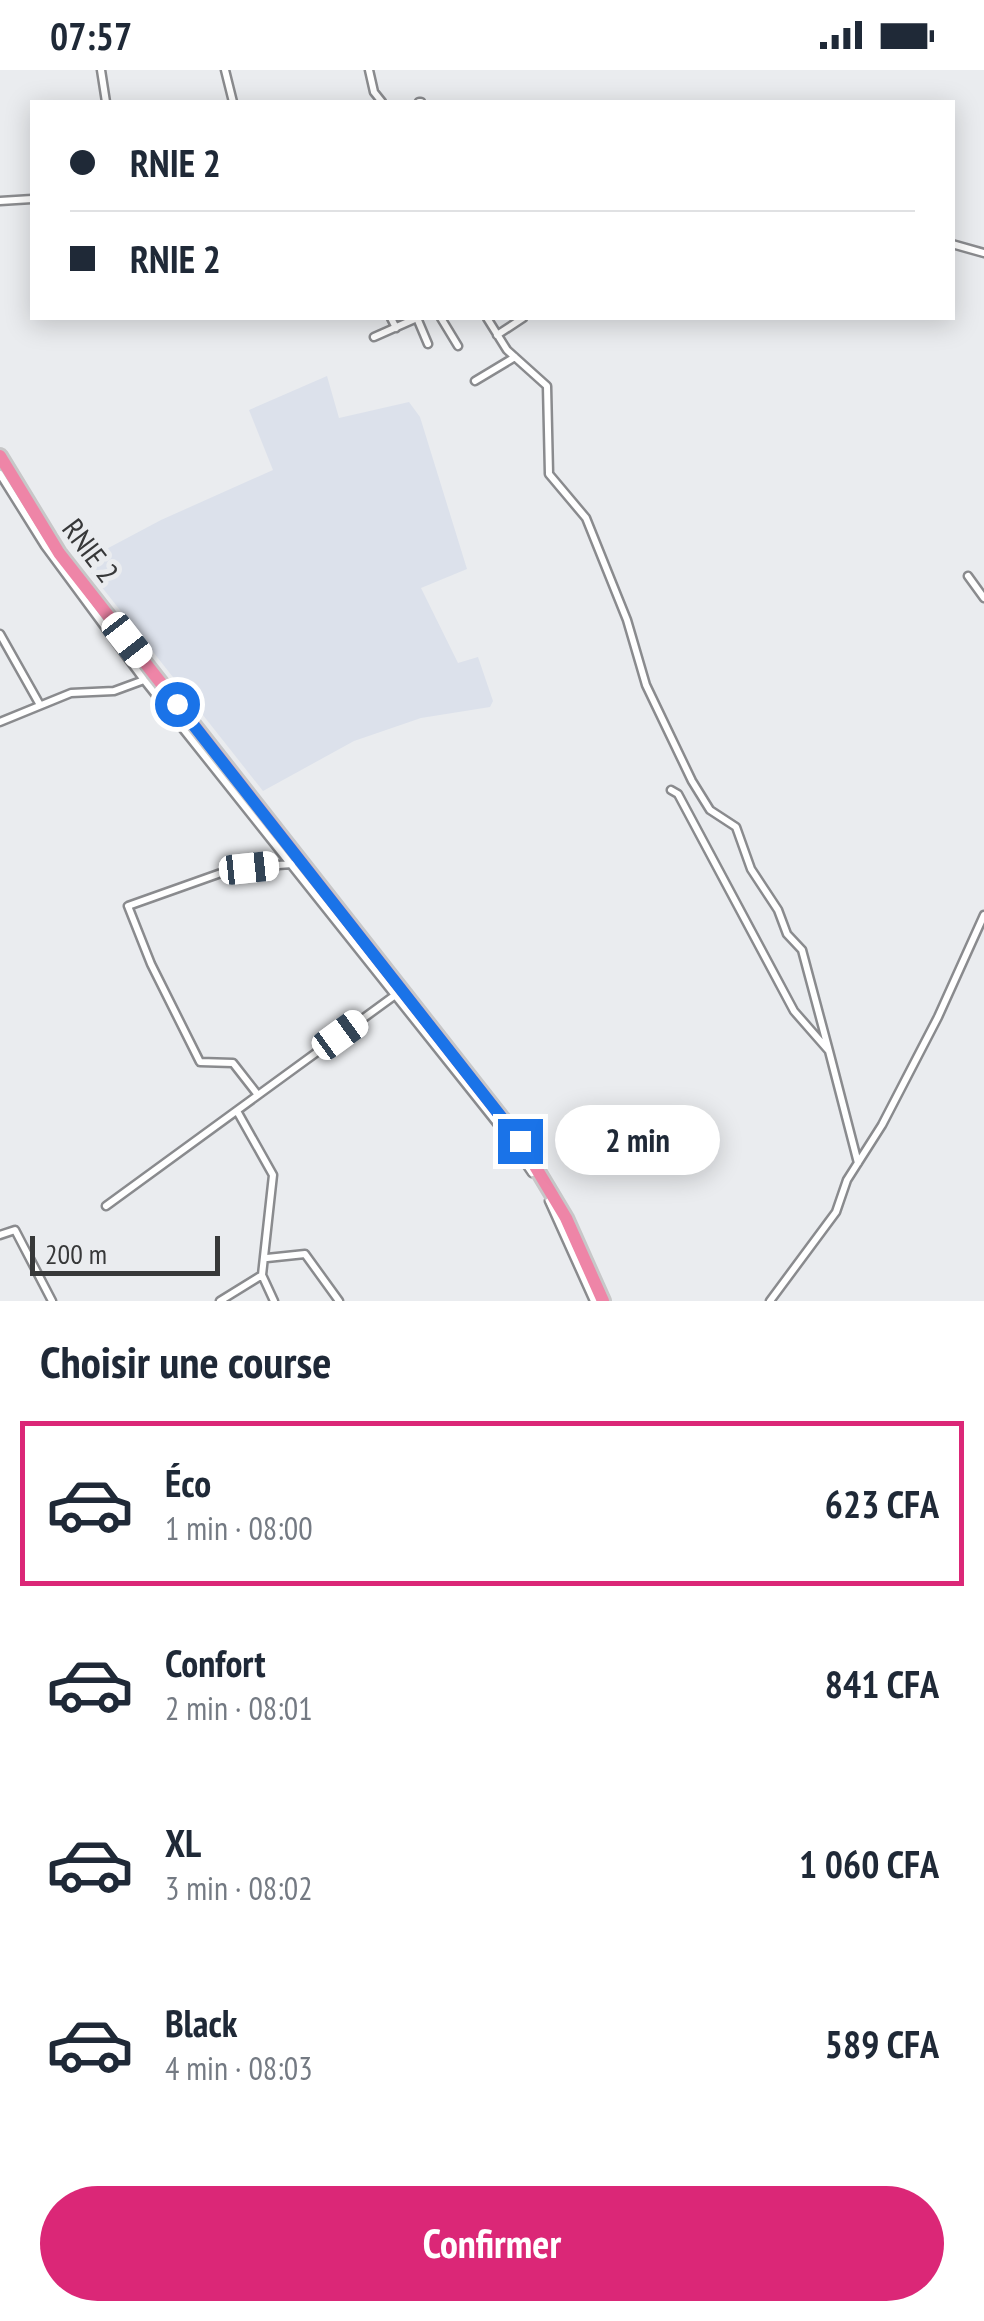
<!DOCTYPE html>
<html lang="fr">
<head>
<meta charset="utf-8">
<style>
  body { margin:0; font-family:"PT Sans Narrow",sans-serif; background:#f2f2f3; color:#1f2937; height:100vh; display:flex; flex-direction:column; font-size:38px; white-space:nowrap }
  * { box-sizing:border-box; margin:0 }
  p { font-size:32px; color:#747a83 }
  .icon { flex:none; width:55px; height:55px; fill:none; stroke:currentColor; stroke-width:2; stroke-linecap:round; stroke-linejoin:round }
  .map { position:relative; height:1231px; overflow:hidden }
  .sheet { display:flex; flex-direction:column; background:#fff; flex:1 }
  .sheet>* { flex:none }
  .guide { position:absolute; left:30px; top:30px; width:925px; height:220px; border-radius:0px; box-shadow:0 5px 25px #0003; display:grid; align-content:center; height:220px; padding:0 40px; background:#fff }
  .scale { position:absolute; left:30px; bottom:25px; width:190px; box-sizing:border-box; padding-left:10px; border:5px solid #373839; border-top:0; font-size:28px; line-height:35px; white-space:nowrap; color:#373839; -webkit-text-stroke:8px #eaecef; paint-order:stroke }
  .end { position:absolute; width:45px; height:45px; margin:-22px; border:12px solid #1a73e8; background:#fff; box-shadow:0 0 0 5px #fff }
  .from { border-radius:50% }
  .bubble { position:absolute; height:70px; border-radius:35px; background:#fff; box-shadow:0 5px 25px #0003; font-size:32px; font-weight:700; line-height:70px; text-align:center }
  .car { position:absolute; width:30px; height:60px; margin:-30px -15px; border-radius:12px; box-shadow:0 0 8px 2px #0007; background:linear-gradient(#fff 24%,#345 0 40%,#fff 0 76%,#345 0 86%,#fff 0) }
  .guide b { display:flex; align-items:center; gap:35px; height:95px; font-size:38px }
  .guide b+b { border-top:2px solid #e0e1e3 }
  .guide i { width:25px; height:25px; background:#1f2937 }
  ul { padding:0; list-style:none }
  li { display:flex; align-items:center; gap:30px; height:165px; margin:0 20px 15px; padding:0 20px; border:5px solid transparent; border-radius:0px }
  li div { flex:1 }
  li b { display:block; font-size:38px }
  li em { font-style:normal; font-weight:700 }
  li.on { border-color:#db2777 }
  li>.icon { width:90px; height:90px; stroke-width:1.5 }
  h2 { padding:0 40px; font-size:45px; line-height:120px }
  .cta { display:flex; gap:20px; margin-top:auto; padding:20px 40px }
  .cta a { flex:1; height:115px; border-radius:60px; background:#db2777; color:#fff; font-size:40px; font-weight:700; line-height:115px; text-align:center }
  .status { display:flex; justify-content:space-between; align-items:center; height:70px; padding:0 50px; background:#fff; direction:ltr }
  .status svg { height:28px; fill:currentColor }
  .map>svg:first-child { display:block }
</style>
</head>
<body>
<div class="status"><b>07:57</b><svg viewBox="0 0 49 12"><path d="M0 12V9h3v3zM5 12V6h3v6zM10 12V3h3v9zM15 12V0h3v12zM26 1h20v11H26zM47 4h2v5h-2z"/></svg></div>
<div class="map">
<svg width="984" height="1231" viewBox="0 0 984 1231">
  <rect width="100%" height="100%" fill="#eaecef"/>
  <path fill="#dce1eb" d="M327 306 339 348 409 332 420 347 467 499 421 518 458 593 478 587 493 631 490 637 421 648 354 671 263 721 82 492 161 450 273 400 249 340Z"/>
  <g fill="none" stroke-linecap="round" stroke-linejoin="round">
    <g stroke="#8a8b8e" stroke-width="11">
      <path id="street" d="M101 0 106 32
        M225 0 233 32
        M369 0 374 22 382 32
        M419 32H421
        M0 131 32 129
        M952 174 984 183
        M391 248 396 258
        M417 248 428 274
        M441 248 458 276
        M487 248 507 280 547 316 549 404 586 448 627 550 646 615 692 711 710 740 736 757 751 799 778 840 787 864 802 880 829 981
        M497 265 523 248
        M374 267 417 248
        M475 311 515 287
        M0 404 45 476 144 610 504 1062 532 1103
        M968 506 984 528
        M0 564 40 635
        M0 652 71 623 114 621 144 610
        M671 720 678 724 794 941 829 981 858 1093
        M258 1025 233 993 200 992 151 894 128 836 235 798 292 794
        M549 1131 594 1231
        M106 1136 398 923
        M0 1165 15 1160 52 1231
        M267 1188 305 1184 339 1231
        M262 1205 274 1231
        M220 1231 262 1205 273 1105 237 1041
        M770 1231 836 1142 847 1110 882 1055 938 947 984 845"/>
    </g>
    <g stroke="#c7c7c8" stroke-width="18">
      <path id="highway" d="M0 386 59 483 520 1071 566 1148 603 1231"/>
    </g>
    <use href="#street" stroke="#fff" stroke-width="6"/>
    <use href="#highway" stroke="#ee85a7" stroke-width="12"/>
  </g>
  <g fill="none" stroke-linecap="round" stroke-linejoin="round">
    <path stroke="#1a73e8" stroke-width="12" d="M177 634 520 1071"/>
  </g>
  <g text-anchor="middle" stroke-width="10" stroke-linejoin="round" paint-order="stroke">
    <g font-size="30" fill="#373839" stroke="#eaecef">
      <text transform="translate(90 481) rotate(53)" y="10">RNIE 2</text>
    </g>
  </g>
</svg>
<div class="scale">200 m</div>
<i class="end from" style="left:177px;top:634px"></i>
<i class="end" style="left:520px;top:1071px"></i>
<div class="bubble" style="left:555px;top:1035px;width:165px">2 min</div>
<i class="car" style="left:127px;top:570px;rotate:142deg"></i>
<i class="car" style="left:249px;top:798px;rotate:84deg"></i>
<i class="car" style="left:340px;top:965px;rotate:54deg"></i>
<div class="guide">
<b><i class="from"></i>RNIE 2</b>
<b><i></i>RNIE 2</b>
</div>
</div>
<section class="sheet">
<h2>Choisir une course</h2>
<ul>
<li class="on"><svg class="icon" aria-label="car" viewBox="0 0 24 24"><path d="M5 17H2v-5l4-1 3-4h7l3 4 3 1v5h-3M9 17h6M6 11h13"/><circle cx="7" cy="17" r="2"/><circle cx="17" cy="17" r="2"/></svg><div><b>Éco</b><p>1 min · 08:00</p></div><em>623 CFA</em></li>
<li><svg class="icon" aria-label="car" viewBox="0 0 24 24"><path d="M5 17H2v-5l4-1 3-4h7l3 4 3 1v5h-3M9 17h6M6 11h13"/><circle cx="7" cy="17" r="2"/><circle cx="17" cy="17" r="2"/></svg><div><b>Confort</b><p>2 min · 08:01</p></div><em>841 CFA</em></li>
<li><svg class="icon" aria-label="car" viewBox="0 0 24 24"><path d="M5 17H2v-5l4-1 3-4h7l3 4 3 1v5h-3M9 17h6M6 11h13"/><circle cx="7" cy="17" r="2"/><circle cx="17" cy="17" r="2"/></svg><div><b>XL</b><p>3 min · 08:02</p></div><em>1 060 CFA</em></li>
<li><svg class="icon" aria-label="car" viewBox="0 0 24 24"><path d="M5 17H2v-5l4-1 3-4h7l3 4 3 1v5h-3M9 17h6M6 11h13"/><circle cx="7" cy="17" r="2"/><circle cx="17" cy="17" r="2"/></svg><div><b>Black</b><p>4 min · 08:03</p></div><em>589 CFA</em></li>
</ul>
<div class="cta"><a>Confirmer</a></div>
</section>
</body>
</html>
